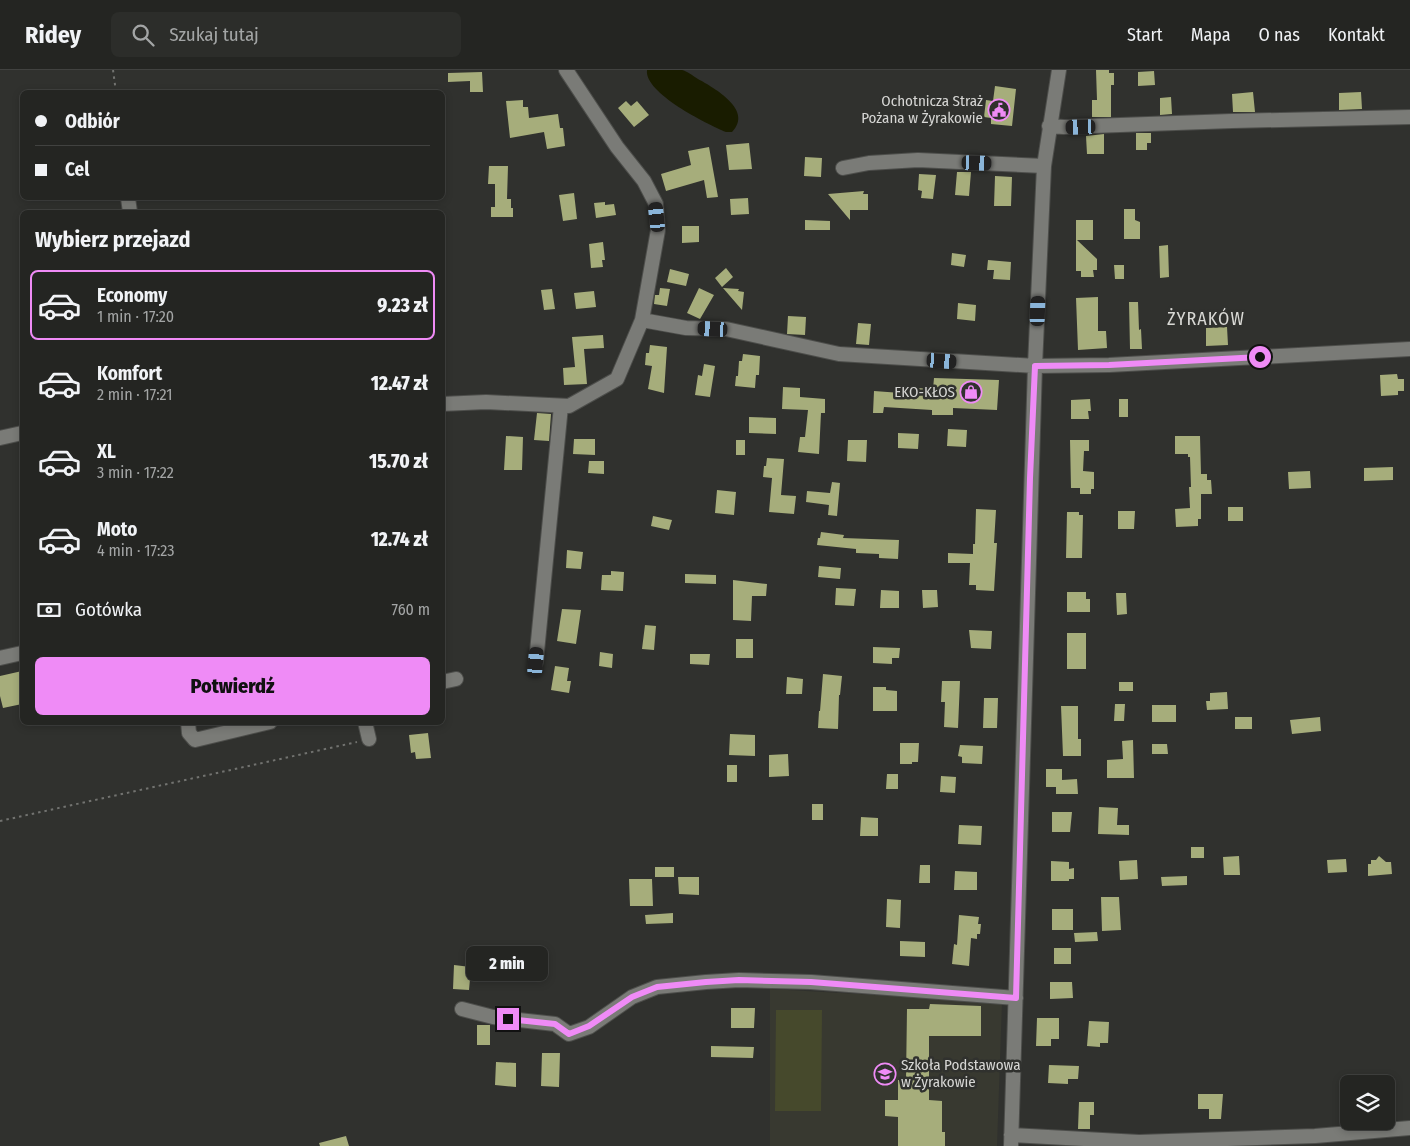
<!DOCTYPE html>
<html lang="pl">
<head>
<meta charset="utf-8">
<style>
  body { margin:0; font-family:"Fira Sans Condensed",sans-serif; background:#2c2d2a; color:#f1f3f6; height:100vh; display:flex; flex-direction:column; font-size:19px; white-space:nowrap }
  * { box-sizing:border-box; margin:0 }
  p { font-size:16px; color:#a3a5a5 }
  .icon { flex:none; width:28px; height:28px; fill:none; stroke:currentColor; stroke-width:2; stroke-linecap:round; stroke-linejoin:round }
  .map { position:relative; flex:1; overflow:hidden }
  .sheet { position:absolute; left:20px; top:140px; width:425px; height:515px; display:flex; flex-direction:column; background:#242522; border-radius:8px; box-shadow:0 2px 8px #0003,0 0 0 1px #414240 }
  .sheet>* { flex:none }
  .top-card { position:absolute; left:20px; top:20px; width:425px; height:110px; border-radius:8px; box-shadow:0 2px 8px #0003,0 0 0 1px #414240; display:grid; align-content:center; height:110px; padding:0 15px; background:#242522 }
  .controls { position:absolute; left:1340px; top:1005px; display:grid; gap:10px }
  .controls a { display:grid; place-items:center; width:55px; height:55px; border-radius:8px; background:#242522; box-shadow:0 2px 8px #0003,0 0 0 1px #414240; font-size:25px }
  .end { position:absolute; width:22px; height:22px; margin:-11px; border:6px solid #ef8bf6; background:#111; box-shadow:0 0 0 2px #111 }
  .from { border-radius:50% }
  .bubble { position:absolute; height:35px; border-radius:8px; background:#242522; box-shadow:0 2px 8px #0003,0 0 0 1px #414240; font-size:16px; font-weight:800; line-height:35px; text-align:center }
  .car { position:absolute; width:15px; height:30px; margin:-15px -8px; border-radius:6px; box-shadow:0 0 4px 1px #0007; background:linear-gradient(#222 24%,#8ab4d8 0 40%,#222 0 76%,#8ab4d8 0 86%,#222 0) }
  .top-card b { display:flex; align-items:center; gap:18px; height:48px; font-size:19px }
  .top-card b+b { border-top:1px solid #414240 }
  .top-card i { width:12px; height:12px; background:#f1f3f6 }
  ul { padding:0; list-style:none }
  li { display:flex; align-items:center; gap:15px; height:70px; margin:0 10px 8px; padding:0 5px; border:2px solid transparent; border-radius:8px }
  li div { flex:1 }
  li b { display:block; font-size:19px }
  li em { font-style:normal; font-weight:800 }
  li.current { border-color:#ef8bf6 }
  li>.icon { width:45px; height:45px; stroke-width:1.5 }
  h2 { padding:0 15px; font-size:22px; line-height:60px }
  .pay { display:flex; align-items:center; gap:12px; height:55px; padding:0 15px; font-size:19px }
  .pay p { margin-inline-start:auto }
  .primary-button { display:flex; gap:10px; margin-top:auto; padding:10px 15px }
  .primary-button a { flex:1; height:58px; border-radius:8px; background:#ef8bf6; color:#111; font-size:20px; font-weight:800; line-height:58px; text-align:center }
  header { display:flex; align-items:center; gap:30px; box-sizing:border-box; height:70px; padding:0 25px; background:#242522; border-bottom:1px solid #414240 }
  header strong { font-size:24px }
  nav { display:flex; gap:28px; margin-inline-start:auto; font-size:18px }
  .search { width:350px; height:45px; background:#2c2d2a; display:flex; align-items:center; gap:12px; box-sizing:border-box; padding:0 18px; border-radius:8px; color:#a3a5a5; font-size:19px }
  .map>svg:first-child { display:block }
</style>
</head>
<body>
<header>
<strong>Ridey</strong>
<div class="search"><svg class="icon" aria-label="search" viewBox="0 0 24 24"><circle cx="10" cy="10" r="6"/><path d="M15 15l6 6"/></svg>Szukaj tutaj</div>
<nav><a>Start</a><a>Mapa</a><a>O nas</a><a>Kontakt</a></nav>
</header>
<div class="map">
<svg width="1410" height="1076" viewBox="0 0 1410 1076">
  <rect width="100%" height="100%" fill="#30312e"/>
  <path fill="#383930" d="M770 919 1002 932 997 1076H770Z"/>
  <path fill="#46492c" d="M776 940H822L821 1041H775Z"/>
  <path fill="#191c00" d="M647 0C657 0 671 0 682 0 687 1 693 6 698 9 714 18 754 40 732 62H726C707 54 644 23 647 0Z"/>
  <path fill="#a6ad7b" d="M1096 0H1109V3H1114V15H1111V47H1092V30H1097Z
    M1154 1 1155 15 1138 16V2Z
    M482 2 483 22H470V11L448 12V3Z
    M995 16 1016 19 1012 56 991 54V48L984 47 986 30 993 31Z
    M1253 22 1255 42H1233L1232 24Z
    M1361 22 1362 39 1339 40V23Z
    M1171 27 1172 44 1160 45V28Z
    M523 30V37H528L529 48 558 44 560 58H563L565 76 547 79 544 62 510 68 506 31Z
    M626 31 631 36 637 31 649 45 634 57 618 38Z
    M1136 63H1151V73H1147V80H1136Z
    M1104 64V84H1087L1086 66Z
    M749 73 752 99 729 100 726 75Z
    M709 77 718 127 707 128 704 110 666 121 661 104 691 95 688 81Z
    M805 87 822 88 821 107 804 106Z
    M489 96H508L507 129H511V138H513V147H491V137H495V114H488Z
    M957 102H971L969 126 955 125Z
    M919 104 936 105 933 129 921 128 922 121 918 120Z
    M995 106 1012 107 1011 136H994Z
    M864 121 863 124H868V140H850V150L828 124Z
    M574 123 577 149 563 151 559 125Z
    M748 128 749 144 731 145 730 129Z
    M605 132V135L614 134 616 145 596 148 594 133Z
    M1124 139H1135V150L1140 152V169H1124Z
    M805 150 830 151V160H805Z
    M1076 150H1093V170H1077L1097 189V200H1093L1094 207H1081V201H1076Z
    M682 156H699V172L682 173Z
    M603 172 605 190H602L603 197 591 198 589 174Z
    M1168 175 1169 207 1160 208 1159 176Z
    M952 183 966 185 964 197 951 195Z
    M988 190 1011 192 1010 210 993 209 994 200H987Z
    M1114 195H1124V209H1115Z
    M726 198 733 207 722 217 715 208Z
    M670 199 689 204 686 216 667 212Z
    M660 218 670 219 667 236 654 234 655 225H659Z
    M699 218 714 225 700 249 687 243Z
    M723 218 739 219 738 221 744 222 742 240Z
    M552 219 555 239 544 240 541 220Z
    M594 221 596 237 576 239 574 223Z
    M1098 227V261H1106L1107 278 1078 280 1076 228Z
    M1129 232H1138L1139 260 1141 259 1142 279H1130Z
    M958 233 976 235 975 251 957 249Z
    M788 246 806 247 805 265 787 264Z
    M858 253 871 254 869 275 856 274Z
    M1227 257 1228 275 1206 276V258Z
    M603 265 604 278 584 279 587 314 564 315 563 298 575 297 572 267Z
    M650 275 667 277 664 323 648 319 652 296 645 295 646 283H649Z
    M743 284 760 286 759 305H756L755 318 735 316 736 306H738L739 291H742Z
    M704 294 715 296 710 327 695 325 698 305 702 306Z
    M1397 304 1398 309H1404V321H1398V325L1381 326 1380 305Z
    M934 308 999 310 997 340 953 338V345H932V340L884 337 883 343H873L874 321 901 323V317L933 319Z
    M783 317 800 318V327L825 329V343H821L819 384 798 382 800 367H805L808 340 782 339Z
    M1090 329 1091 341H1088L1089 349H1071V330Z
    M1119 329H1128V347H1119Z
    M537 343 551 344 549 371 534 370Z
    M749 347 776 348V364L749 363Z
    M948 359 967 360 966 377 947 376Z
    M898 363 919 364 918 379 898 378Z
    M506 366 523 367 522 400H504Z
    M1175 366H1200L1201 404H1207V410H1211L1212 424H1201V449H1198V456L1176 457 1175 439 1190 438 1189 417H1191L1190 387H1188V384H1175Z
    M574 369H595V385L573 384Z
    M736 370H745V385H736Z
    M848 370H867L866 392 847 391Z
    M1070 370H1089V381H1084L1083 401 1094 402V419H1091V424H1080V418H1071Z
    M767 388 784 389 781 425 796 426 794 444 769 442 772 408 763 407 764 396H766Z
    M589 391H604V404L588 403Z
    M1393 397V410L1364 411V398Z
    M1310 401 1311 418 1289 419 1288 402Z
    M832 412 840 413 837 446 828 445 829 435 806 432 807 421 830 423Z
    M717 420 736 422 734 445 715 443Z
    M1228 437H1243V451H1228Z
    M976 439 996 440 994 473H997L994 521 976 520V515H969L970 493H948V483L973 484V474H975Z
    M1118 441H1135L1134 459H1118Z
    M1067 442H1079V445H1083L1082 488H1066Z
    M653 446 672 450 669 460 651 456Z
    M821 462 844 465 843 468 899 470 898 489 879 488V484L856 483V479L817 475 818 468H820Z
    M567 480 583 482 581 499 566 498Z
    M819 496 841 498 840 509 818 507Z
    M611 501 624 502 623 521 601 520 602 505H611Z
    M685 504 716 505V514L685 513Z
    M733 510 767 514 766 526H752L751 551 733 550Z
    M836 518 856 519 854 536 835 535Z
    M881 520 899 521V538H880Z
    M922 520H937L938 537 923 538Z
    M1067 522H1086V529H1090V542H1067Z
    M1116 523H1126L1127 544 1117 545Z
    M562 539 581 540 576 574 557 571Z
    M645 555 656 556 654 580 642 579Z
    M969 560 992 561 991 579 971 578Z
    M1067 563H1086V599H1067Z
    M736 569H753V588H736Z
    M873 577 900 578 899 588H892V594L873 593Z
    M600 582 613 584 612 598 599 596Z
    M690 584H710L709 595 690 594Z
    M555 596 569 598 567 611H571L569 623 551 620Z
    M22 601V634L3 638 0 626V606Z
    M823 604 842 606 840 625H839L838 659 818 658 819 641H820Z
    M787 607 803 609 802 624H786Z
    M942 611H960L958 658 944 657 945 632H941Z
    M1119 612H1133V621H1119Z
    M873 617H886V620L897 621V641H873Z
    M1227 622 1228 639 1207 640 1206 631H1210V623Z
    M984 628H998L997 658H983Z
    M1115 634H1125L1124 651H1114Z
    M1152 635H1176V652H1152Z
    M1061 636H1078V669H1081V686H1063Z
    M1235 647H1252V659H1235Z
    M1320 647 1321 661 1292 664 1290 650Z
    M428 663 431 688 416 689 415 682 411 683 409 665Z
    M730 664 755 665V686L729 685Z
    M1133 670 1134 708H1107V690L1123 689 1122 671Z
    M900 673H919L918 692H912V694H900Z
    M1152 674H1167L1168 684H1152Z
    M960 675 983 676 982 694 962 693V687L958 686Z
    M788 684 789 706 769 707V685Z
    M727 695H737V712H727Z
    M1046 699H1062V710L1077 709 1078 724H1056V717H1046Z
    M887 704H898V719H886Z
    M941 706 956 707 955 723 940 722Z
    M812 734H823V750H812Z
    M1099 737 1118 738 1117 755H1129V765L1098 764Z
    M1052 742H1072L1070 762H1052Z
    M861 747 878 748V766H860Z
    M959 755 982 756 981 775 958 774Z
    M1191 777H1204V788H1191Z
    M1239 786 1240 805H1224L1223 787Z
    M1379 786 1386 792H1391L1392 804 1368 806V794H1371V790H1376Z
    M1346 789 1347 802 1328 803 1327 790Z
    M1137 790 1138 809 1120 810 1119 791Z
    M1051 791 1069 792V799L1074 798V809H1069V811H1051Z
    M920 795H930V813H919Z
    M655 797H674V807H655Z
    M955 801 977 802V820H954Z
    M1187 806V815L1162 816 1161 807Z
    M678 807H699V825L679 824Z
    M629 809H652L653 836H630Z
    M1101 827H1119L1121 860 1102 861Z
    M887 829 901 830 900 858 886 857Z
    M1052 839H1073V860H1052Z
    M673 843V853L646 854 645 845Z
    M959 845 979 847 978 854H981L980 864H977V869L971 868 969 896 952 894 954 874 957 875Z
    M1097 862 1098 871 1075 872 1074 863Z
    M900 871 925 872V887L900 886Z
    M1054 878H1071V894H1054Z
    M454 895 479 898V910L470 909 469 920 453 919Z
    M1050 912H1072L1073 928 1050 929Z
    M930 934 981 936V966H929V1030L942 1031V1062H945V1076H898V1047L885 1046V1030H898V1010H906L907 939H929Z
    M731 938H755L754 958H731Z
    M1037 948H1059V969H1051V976H1036Z
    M1089 951 1109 952 1108 973H1100V977L1087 976Z
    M477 955H490V975H477Z
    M711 976 754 977 753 988 711 987Z
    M542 983H560L559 1017 541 1016Z
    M496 992 516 993V1017L495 1015Z
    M1049 995 1079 996 1078 1009H1068V1014L1048 1013Z
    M1198 1024H1223L1221 1049H1209V1039H1198Z
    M1079 1032H1094V1045H1090V1059H1078Z
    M346 1066 349 1076H320L319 1073Z"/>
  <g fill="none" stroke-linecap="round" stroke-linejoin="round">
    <g stroke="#4d4e4b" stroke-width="16">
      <path id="minor" d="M1049 56 1064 57 1232 51 1410 47
        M843 98 869 93 918 90 1044 96
        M128 128 130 142
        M642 250 686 258 726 259 839 284 1035 296 1109 295 1410 279
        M442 334 486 332 569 336 617 309 642 250 658 160 656 134 644 111 617 77 566 0
        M0 368 22 363
        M0 588 22 583
        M536 592 561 336
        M442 612 456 609
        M188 652 189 663 195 670 270 652
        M365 652 369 669
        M462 939 493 947 555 954 569 964 589 957 632 927 657 917 706 912 739 910 811 912 1016 928
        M1011 1065 1139 1072 1315 1066 1410 1058
        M1011 1076 1035 296 1044 96 1059 0"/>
    </g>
    <path stroke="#727370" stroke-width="2" stroke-dasharray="2.5 4" stroke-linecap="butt" d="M113 0 116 22
      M0 751 357 672"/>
    <use href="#minor" stroke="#7a7b77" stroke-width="14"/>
  </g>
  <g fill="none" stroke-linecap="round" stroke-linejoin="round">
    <path stroke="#ef8bf6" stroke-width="6" d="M508 949 555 954 569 964 589 956 632 927 657 917 706 912 739 910 811 912 1016 928 1030 408 1035 296 1109 295 1260 287"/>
  </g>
  <defs>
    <g id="civic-ring" transform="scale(1.125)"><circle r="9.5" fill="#30312e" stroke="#ef8bf6" stroke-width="1.5"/><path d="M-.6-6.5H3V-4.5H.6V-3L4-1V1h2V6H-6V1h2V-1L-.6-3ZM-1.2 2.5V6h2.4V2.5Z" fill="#ef8bf6"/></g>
    <g id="shop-ring" transform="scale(1.125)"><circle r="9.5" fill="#30312e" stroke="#ef8bf6" stroke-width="1.5"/><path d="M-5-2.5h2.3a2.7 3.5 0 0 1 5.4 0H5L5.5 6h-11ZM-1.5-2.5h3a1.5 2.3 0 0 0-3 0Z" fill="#ef8bf6"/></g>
    <g id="school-ring" transform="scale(1.125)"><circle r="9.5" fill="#30312e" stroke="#ef8bf6" stroke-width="1.5"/><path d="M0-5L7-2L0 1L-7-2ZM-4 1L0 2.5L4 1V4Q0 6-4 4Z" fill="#ef8bf6"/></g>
  </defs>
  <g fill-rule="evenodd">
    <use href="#civic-ring" x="999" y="40"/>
    <use href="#shop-ring" x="971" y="322"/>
    <use href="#school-ring" x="885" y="1004"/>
  </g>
  <g text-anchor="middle" stroke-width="5" stroke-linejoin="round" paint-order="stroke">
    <g font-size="15" fill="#d6d6d4" stroke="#30312e" text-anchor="end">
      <text x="983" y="36">Ochotnicza Straż<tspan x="983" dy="17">Pożana w Żyrakowie</tspan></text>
      <text x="955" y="327">EKO-KŁOS</text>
      <text x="901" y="1000" text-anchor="start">Szkoła Podstawowa<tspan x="901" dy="17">w Żyrakowie</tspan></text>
    </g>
    <g font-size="18" letter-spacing="1" fill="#d9d9d5" stroke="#30312e">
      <text x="1206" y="255">ŻYRAKÓW</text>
    </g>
  </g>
</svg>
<div class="controls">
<a><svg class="icon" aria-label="layers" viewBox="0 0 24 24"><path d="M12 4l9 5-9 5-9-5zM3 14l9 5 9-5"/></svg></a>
</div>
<i class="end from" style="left:1260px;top:287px"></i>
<i class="end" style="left:508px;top:949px"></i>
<div class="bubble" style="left:466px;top:876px;width:82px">2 min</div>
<i class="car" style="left:1081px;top:57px;rotate:268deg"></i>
<i class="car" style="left:977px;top:93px;rotate:92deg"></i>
<i class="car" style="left:657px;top:147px;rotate:354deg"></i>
<i class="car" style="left:1038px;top:241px;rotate:2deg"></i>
<i class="car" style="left:713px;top:259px;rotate:273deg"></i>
<i class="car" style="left:942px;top:291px;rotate:94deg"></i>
<i class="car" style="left:536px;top:592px;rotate:5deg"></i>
<div class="top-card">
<b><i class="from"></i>Odbiór</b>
<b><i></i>Cel</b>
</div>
<section class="sheet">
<h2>Wybierz przejazd</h2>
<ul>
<li class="current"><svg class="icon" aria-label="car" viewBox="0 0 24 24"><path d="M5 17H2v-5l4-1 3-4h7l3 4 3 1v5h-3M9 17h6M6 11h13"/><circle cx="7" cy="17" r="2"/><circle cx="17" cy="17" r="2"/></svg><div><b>Economy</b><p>1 min · 17:20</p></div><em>9.23 zł</em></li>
<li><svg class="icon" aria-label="car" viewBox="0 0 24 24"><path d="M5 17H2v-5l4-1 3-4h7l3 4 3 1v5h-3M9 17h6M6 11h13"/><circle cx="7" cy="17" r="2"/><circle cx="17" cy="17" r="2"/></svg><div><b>Komfort</b><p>2 min · 17:21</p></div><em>12.47 zł</em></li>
<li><svg class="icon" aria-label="car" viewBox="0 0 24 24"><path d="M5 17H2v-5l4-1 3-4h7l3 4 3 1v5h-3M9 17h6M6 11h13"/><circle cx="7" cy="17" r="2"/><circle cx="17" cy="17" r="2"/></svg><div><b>XL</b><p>3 min · 17:22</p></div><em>15.70 zł</em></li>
<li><svg class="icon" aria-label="car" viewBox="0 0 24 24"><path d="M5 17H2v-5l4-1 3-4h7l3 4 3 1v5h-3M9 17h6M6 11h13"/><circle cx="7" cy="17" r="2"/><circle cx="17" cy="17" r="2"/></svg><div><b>Moto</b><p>4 min · 17:23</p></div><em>12.74 zł</em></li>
</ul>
<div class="pay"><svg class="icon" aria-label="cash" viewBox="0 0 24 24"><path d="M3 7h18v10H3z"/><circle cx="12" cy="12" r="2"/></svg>Gotówka<p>760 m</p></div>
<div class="primary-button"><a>Potwierdź</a></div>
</section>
</div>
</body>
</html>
